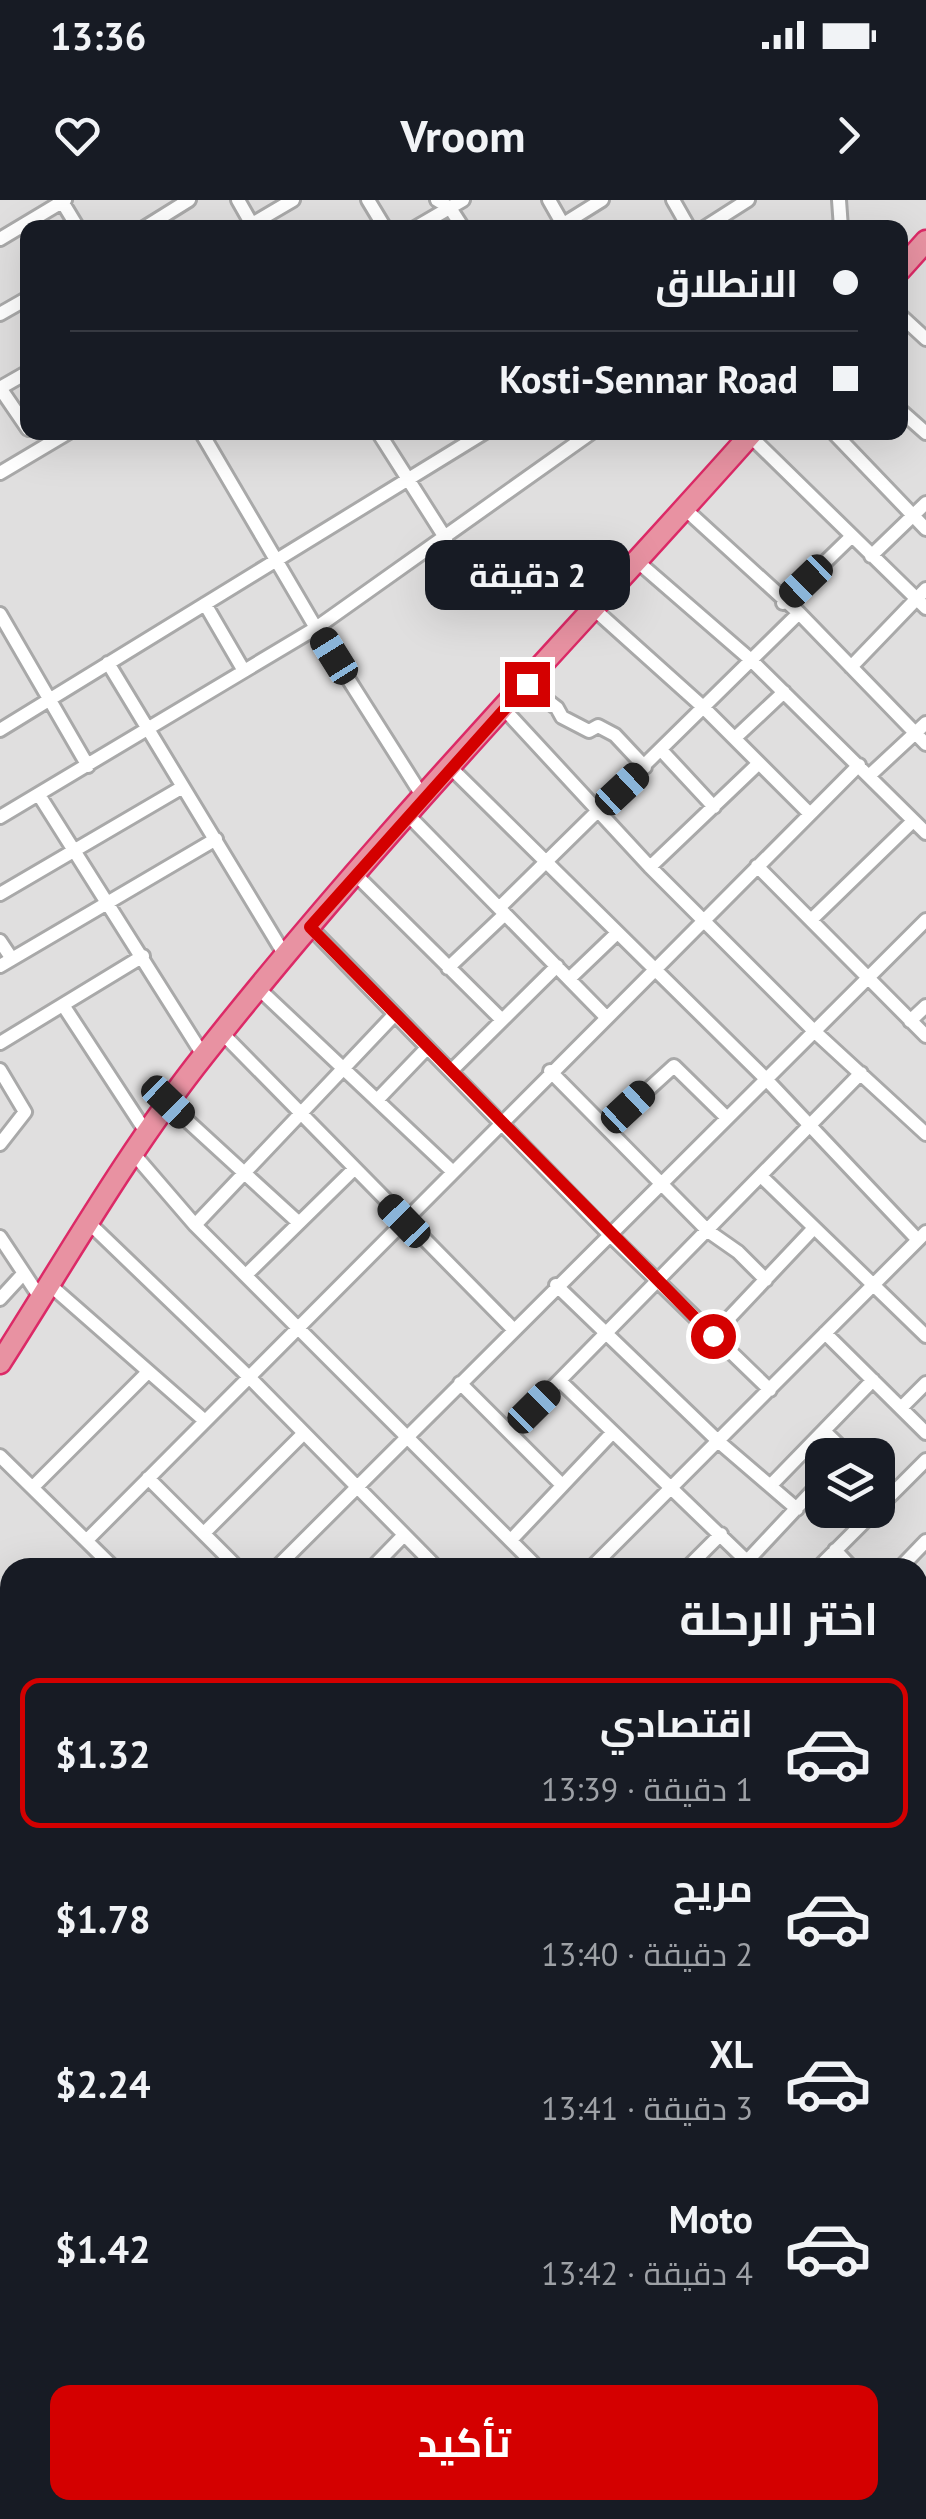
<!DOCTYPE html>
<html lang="ar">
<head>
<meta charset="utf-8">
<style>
  body { margin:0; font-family:"PT Sans",Cairo,sans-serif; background:#20242c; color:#f1f3f6; direction:rtl; height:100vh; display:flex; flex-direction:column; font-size:38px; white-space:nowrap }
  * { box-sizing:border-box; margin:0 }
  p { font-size:32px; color:#9ea1a6 }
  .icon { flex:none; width:55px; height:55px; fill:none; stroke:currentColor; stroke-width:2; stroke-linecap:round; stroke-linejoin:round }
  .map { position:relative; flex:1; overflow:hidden; direction:ltr }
  .side { position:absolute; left:0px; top:1358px; width:928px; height:962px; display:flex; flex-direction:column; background:#171b24; border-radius:30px 30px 0 0; box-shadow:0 10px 40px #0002; direction:rtl }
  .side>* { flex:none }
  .top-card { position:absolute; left:20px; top:20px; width:888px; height:220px; border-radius:20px; box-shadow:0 10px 40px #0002; direction:rtl; display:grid; align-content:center; height:220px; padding:0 50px; background:#171b24 }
  .controls { position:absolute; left:805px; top:1238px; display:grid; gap:20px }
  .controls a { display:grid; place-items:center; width:90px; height:90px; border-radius:20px; background:#171b24; box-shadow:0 10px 40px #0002; font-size:50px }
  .end { position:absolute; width:45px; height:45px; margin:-22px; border:12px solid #d40000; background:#fff; box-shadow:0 0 0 5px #fff }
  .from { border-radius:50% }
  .bubble { position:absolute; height:70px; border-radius:20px; background:#171b24; box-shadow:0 10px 40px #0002; font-size:32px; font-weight:700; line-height:70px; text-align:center; direction:rtl }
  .car { position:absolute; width:30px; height:60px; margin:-30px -15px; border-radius:12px; box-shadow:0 0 8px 2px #0007; background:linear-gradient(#222 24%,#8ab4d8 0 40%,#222 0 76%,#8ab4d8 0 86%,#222 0) }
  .top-card b { display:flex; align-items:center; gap:35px; height:95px; font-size:38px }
  .top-card b+b { border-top:2px solid #363941 }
  .top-card i { width:25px; height:25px; background:#f1f3f6 }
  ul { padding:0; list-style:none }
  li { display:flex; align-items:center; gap:30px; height:150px; margin:0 20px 15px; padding:0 30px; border:5px solid transparent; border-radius:20px }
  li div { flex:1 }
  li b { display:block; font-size:38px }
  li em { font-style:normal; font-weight:700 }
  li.active { border-color:#d40000 }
  li>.icon { width:90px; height:90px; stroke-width:1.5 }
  h2 { padding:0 50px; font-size:45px; line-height:120px }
  .action { display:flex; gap:20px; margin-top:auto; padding:20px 50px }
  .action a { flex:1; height:115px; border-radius:20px; background:#d40000; color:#fff; font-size:40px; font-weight:700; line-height:115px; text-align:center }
  .status { display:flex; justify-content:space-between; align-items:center; height:70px; padding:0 50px; background:#171b24; direction:ltr }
  .status svg { height:28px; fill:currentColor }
  header { display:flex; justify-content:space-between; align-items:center; height:130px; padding:0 50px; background:#171b24; font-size:45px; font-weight:700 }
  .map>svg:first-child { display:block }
</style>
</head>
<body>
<div class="status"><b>13:36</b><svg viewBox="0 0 49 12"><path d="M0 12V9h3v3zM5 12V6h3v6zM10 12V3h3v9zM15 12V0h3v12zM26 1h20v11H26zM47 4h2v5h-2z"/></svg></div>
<header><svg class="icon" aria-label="forward" viewBox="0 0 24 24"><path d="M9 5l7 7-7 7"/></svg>Vroom<svg class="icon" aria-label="heart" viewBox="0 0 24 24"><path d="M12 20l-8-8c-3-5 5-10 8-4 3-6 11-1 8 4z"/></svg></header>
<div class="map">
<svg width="926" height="2319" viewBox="0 0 926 2319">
  <rect width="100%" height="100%" fill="#f2efe9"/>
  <path fill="#e0dfdf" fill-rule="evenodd" d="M0 0H926V2319H0ZM28 28H900V232H28ZM822 1255H878V1310H822ZM10 1368H918V2310H10Z"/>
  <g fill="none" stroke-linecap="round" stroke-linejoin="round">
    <g stroke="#a9a9a9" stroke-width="18">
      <path id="minor" d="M61 0 78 28
        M238 0 254 28
        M368 0 385 28
        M437 0 450 8 463 28
        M549 0 565 28
        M673 0 689 28
        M839 0 841 28
        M252 24 293 0
        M144 28 189 0
        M415 28 463 0
        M557 28 602 0
        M704 28 748 0
        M0 39 65 0
        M0 114 28 98
        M900 115 926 139
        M0 188 28 229
        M0 188 28 172
        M900 210 926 233
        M201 232 316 428 423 597
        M378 232 446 339
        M833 232 926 329
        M750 236 926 408
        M0 273 69 232
        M685 309 799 413 926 544
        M871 356 926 303
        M638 362 751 460 926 633
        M783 403 851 337
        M205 404 244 471
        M595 410 703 507 810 614
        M0 414 88 566
        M108 463 286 757
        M851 467 926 389
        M527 485 557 508 562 517 589 531 598 526 615 535 645 567
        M504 509 650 667 814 831 926 934
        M0 530 485 232
        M735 538 784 492
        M662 551 714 607
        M451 568 765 878 918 1040
        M870 575 926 523
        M39 595 203 855
        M408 615 606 817
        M0 617 316 428 592 232
        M757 666 926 836
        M650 667 759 563
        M356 675 502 820
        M0 694 181 588
        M499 708 799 413
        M811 720 913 621
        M310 727 608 1033 770 1190
        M0 741 12 759
        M0 766 216 639
        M448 768 505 714
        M569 779 616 734
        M258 788 453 972
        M63 805 146 932
        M910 821 926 806
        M222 833 513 1129
        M0 843 143 756
        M0 870 25 912 0 944
        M452 870 557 766
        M550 871 708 1031 738 1052 766 1080
        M379 898 427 848
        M168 903 299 1023
        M607 927 674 866 725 916
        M133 953 195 1025 538 1368
        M761 976 926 1136
        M89 1023 249 1177 437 1368
        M195 1025 394 815
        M0 1037 41 1099
        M246 1075 354 969
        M50 1085 205 1221
        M556 1085 719 1242 797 1309
        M0 1099 23 1074
        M825 1133 926 1233
        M713 1135 814 1028
        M560 1181 754 1368
        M460 1183 562 1285
        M901 1208 926 1183
        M824 1231 849 1255
        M509 1232 861 873
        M0 1256 114 1368
        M148 1278 238 1368
        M878 1280 892 1293
        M771 1285 873 1180
        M33 1287 146 1174
        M878 1308 926 1260
        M204 1333 304 1233
        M87 1340 859 565
        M511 1340 613 1232
        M835 1350 852 1368
        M747 1361 822 1281
        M276 1368 926 720
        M372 1368 404 1335
        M591 1368 926 1032
        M687 1368 721 1334
        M818 1368 876 1310
        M900 1368 926 1341
        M918 1403 926 1394
        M918 1490 926 1482
        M918 1532 926 1541
        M0 1570 10 1571
        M918 1627 926 1618
        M918 1646 926 1647
        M0 1664 10 1658
        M918 1703 926 1718
        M0 1743 10 1737
        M918 1750 926 1745
        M0 1784 10 1778
        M918 1815 926 1810
        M0 1864 10 1858
        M918 1881 926 1876
        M0 1933 10 1950
        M918 1987 926 1982
        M0 2034 10 2028
        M918 2054 926 2049
        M0 2087 10 2081
        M918 2123 926 2137
        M0 2162 10 2156
        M918 2163 926 2158
        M0 2239 10 2234
        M918 2277 926 2272
        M30 2310 36 2319
        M200 2310 205 2319
        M258 2310 263 2319
        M523 2310 528 2319
        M600 2310 605 2319
        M688 2310 694 2319
        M771 2310 777 2319
        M856 2310 861 2319
        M0 2312 10 2307
        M468 2318 483 2310
        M123 2319 137 2310
        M303 2319 318 2310
        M419 2319H431
        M658 2319 673 2310"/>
    </g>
    <g stroke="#dc2a67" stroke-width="25">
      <path id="highway" d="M900 70 926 41
        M0 1163C66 1060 127 952 204 855 375 638 569 439 753 232"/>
    </g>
    <use href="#minor" stroke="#fff" stroke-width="12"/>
    <use href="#highway" stroke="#e892a2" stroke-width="20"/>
  </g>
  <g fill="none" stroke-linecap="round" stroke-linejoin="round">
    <path stroke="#d40000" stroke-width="12" d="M527 484 310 727 713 1136"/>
  </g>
</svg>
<div class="controls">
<a><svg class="icon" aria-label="layers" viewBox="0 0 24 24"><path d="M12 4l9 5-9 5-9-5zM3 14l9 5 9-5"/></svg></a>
</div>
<i class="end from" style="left:713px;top:1136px"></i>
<i class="end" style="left:527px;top:484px"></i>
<div class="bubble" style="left:425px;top:340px;width:205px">2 دقيقة</div>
<i class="car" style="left:806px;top:381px;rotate:226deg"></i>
<i class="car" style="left:334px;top:456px;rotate:328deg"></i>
<i class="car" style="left:622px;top:589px;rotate:47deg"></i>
<i class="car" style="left:168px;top:902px;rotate:134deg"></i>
<i class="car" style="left:628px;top:907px;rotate:47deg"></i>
<i class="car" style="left:404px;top:1021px;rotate:316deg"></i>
<i class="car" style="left:534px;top:1207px;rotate:45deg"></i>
<div class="top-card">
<b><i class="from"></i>الانطلاق</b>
<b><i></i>Kosti-Sennar Road</b>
</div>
<section class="side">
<h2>اختر الرحلة</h2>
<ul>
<li class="active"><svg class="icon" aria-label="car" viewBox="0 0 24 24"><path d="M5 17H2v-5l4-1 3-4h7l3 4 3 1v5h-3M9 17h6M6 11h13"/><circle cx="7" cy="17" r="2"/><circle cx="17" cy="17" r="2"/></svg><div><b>اقتصادي</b><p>1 دقيقة · 13:39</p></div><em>$1.32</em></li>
<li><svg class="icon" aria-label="car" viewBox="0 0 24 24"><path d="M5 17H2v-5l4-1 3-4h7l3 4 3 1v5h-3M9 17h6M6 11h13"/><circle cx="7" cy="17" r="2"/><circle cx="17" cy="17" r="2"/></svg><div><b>مريح</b><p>2 دقيقة · 13:40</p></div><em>$1.78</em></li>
<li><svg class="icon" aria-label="car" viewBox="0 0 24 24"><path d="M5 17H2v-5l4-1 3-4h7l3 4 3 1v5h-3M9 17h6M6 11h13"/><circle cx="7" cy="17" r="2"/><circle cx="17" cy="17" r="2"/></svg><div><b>XL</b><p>3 دقيقة · 13:41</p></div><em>$2.24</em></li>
<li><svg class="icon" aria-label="car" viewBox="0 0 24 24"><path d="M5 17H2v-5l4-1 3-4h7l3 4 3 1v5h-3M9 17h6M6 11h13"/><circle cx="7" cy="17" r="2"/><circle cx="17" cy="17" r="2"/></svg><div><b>Moto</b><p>4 دقيقة · 13:42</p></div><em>$1.42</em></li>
</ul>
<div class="action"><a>تأكيد</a></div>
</section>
</div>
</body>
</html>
